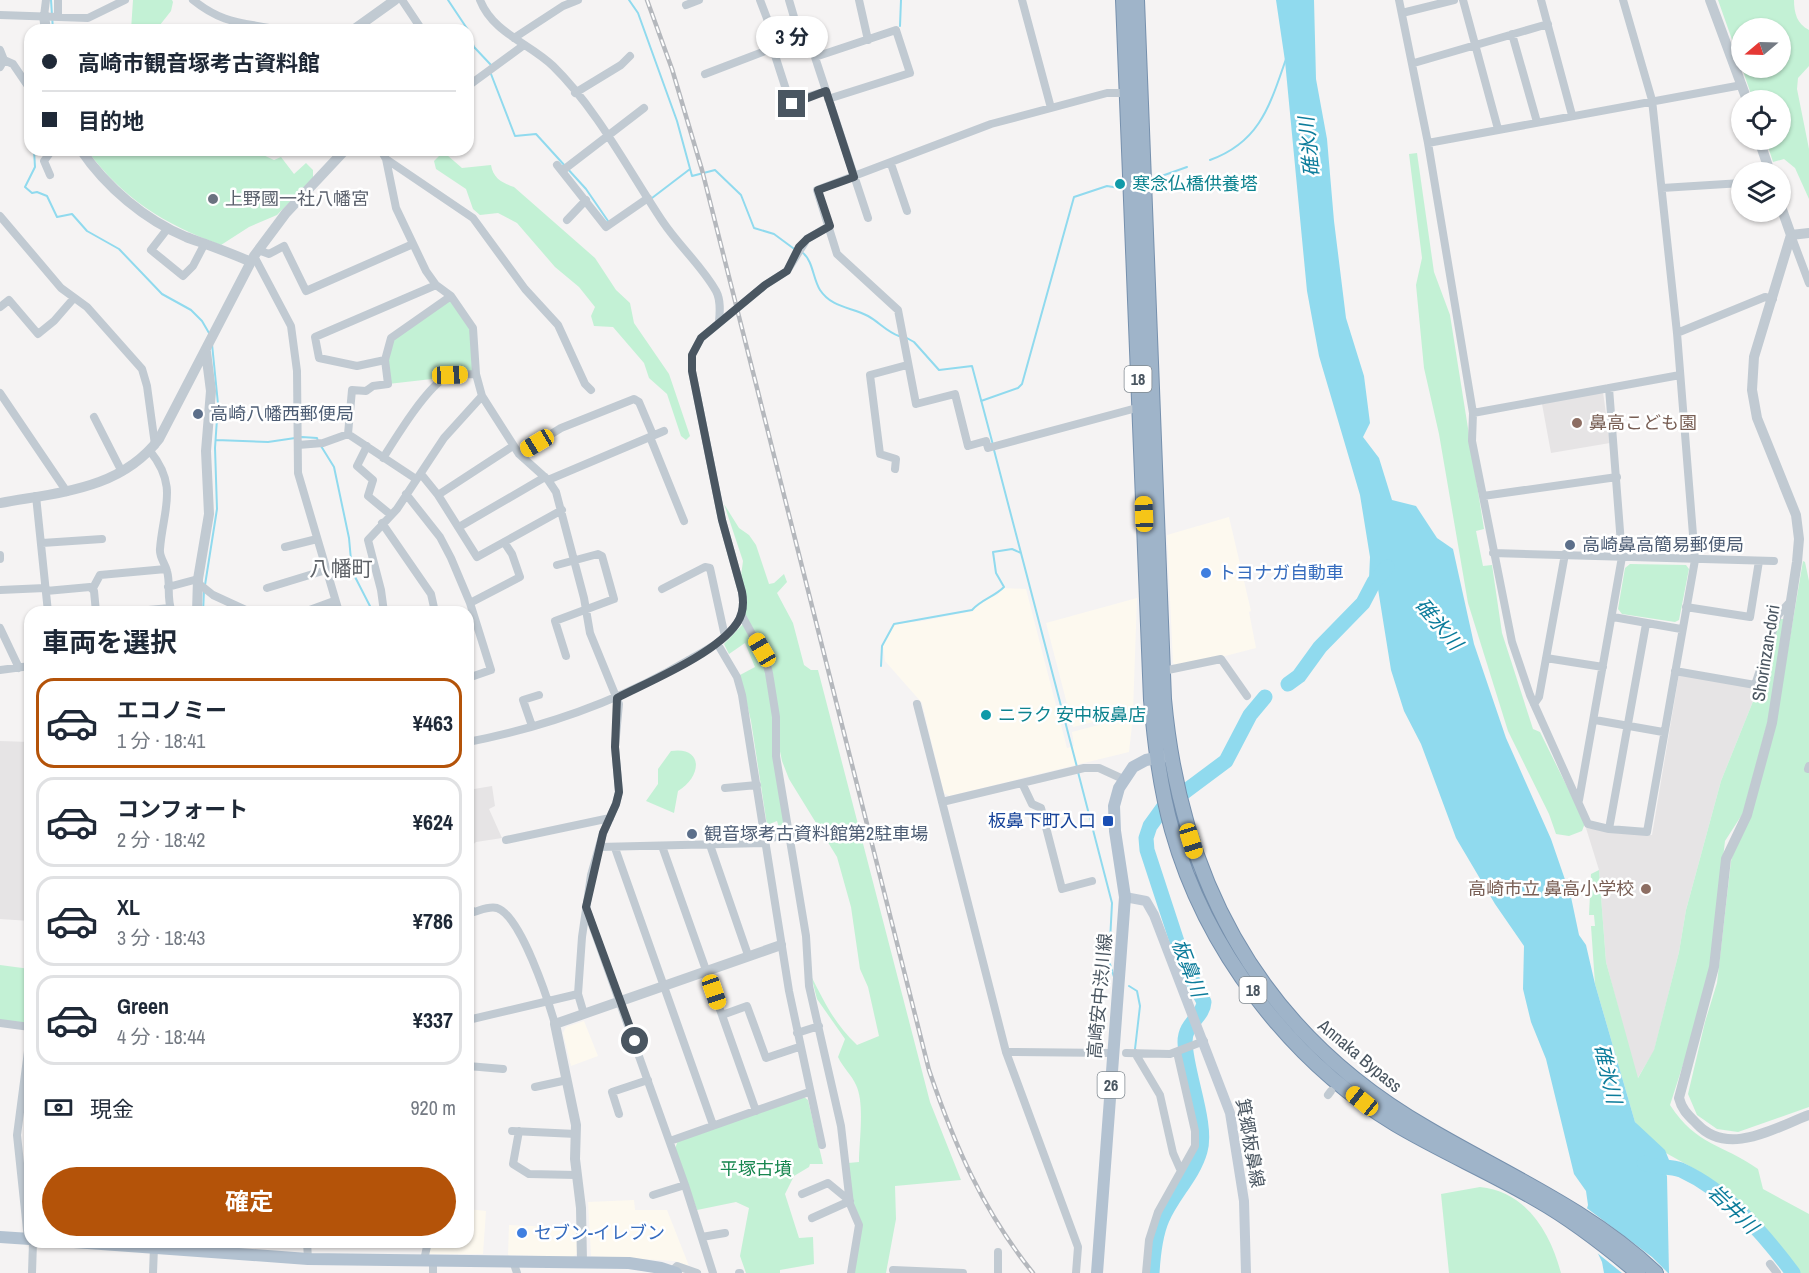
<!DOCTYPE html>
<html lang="ja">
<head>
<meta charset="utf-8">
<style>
  body { margin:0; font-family:"Archivo Narrow","Noto Sans JP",sans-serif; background:#f2f2f3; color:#1f2937; height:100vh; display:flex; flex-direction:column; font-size:22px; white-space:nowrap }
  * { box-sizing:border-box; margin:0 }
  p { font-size:20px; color:#747a83 }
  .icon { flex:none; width:33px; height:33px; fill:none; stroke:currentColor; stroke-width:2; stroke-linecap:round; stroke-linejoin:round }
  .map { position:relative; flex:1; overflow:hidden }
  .sheet { position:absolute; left:24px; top:606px; width:450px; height:642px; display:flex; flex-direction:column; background:#fff; border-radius:18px; box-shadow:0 2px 4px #0004 }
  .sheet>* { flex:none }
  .banner { position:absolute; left:24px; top:24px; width:450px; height:132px; border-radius:18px; box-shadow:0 2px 4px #0004; display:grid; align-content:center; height:132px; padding:0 18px; background:#fff }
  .needle { width:39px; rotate:251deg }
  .fabs { position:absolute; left:1731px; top:18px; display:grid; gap:12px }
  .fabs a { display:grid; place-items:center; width:60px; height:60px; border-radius:50%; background:#fff; box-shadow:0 2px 4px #0004; font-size:30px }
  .end { position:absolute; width:27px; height:27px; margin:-14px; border:8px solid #4a5661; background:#fff; box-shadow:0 0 0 3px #fff }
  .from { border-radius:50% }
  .bubble { position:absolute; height:42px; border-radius:21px; background:#fff; box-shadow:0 2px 4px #0004; font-size:20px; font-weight:700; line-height:42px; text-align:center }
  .car { position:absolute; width:18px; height:36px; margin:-18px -9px; border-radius:8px; box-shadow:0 0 4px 2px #0007; background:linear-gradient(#f5c518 24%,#345 0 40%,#f5c518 0 76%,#345 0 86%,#f5c518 0) }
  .banner b { display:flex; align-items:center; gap:21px; height:57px; font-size:22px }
  .banner b+b { border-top:2px solid #e0e1e3 }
  .banner i { width:15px; height:15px; background:#1f2937 }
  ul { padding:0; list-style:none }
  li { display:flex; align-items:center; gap:18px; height:90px; margin:0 12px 9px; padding:0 6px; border:3px solid #e0e1e3; border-radius:18px }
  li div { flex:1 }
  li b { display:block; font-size:22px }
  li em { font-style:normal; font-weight:700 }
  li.selected { border-color:#b45309 }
  li>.icon { width:54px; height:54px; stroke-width:1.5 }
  h2 { padding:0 18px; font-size:27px; line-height:72px }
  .pay { display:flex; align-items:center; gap:15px; height:66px; padding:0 18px; font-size:22px }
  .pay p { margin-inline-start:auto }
  .cta { display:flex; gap:12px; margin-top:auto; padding:12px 18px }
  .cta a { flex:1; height:69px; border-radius:36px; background:#b45309; color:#fff; font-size:24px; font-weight:700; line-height:69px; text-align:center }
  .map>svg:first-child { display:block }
</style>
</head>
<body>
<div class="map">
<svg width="1809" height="1273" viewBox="0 0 1809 1273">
  <rect width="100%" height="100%" fill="#f5f3f3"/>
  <path fill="#fdf9ef" d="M1229 517 1251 611 1249 612 1256 648 1179 668 1173 663 1167 535Z
    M1003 588 1026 589 1067 748 1074 746 1072 732 1133 716 1129 752 949 796 944 793 922 703 885 661 883 646 893 624 923 621 973 611 980 601 997 595Z
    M1137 598 1133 712 1073 727 1046 623Z
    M584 1021 598 1056 571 1066 563 1033 566 1027Z
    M634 1200 635 1210H667L689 1266 675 1261 591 1256 588 1202Z
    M468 1209 486 1211 483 1254H428L430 1242H468Z
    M509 1225 576 1228 577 1254 572 1257 508 1255Z"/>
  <path fill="#e6e4e5" d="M1603 392 1610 443 1551 453 1542 404Z
    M1679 674 1758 689 1721 781 1686 910 1679 952 1654 1051 1637 1079 1606 962 1599 870 1586 828 1652 835Z
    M0 741 30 742V921L0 919Z
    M492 786 495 806 489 809 502 838 476 842 468 849V790Z"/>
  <path fill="#c3f1d5" d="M133 0H172L173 2 171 11 156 30H131Z
    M1718 0H1794C1794 13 1797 24 1809 30V66L1798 78 1797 89 1809 149V199L1795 168 1784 159 1773 162 1766 140H1780V100H1753L1742 68H1780V28H1742L1741 65Z
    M87 150H261V154L274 160 281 157 294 174 306 163 313 170V178L277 215 249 227 221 245C164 224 123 199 87 150Z
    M1417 153 1434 272 1450 315 1484 529 1476 531 1483 566 1492 565 1502 633 1533 729 1540 732 1585 823 1582 831 1569 836 1556 834 1549 814 1508 731 1468 603 1439 434 1424 368 1416 285 1422 258 1409 154Z
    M447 155 462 168 491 165C493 178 502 183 514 187L595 258 616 290 630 303 634 323 669 374 690 436 686 440 681 436 667 394 649 378 644 363 613 327 594 326 591 316 595 307 579 287 555 267 517 223 498 213 480 215 473 209 466 189 436 169 434 161 439 156Z
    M451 296 470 321 476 374 388 384 385 360 391 338Z
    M724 504 739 528 749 535 756 545 769 584 774 583 784 574 787 582 777 593 793 623 804 665 811 670H818L930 1102 961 1180 895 1186 896 1219 886 1273H853L861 1234 853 1203 848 1163 859 1162C859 1142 865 1103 856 1085 852 1075 843 1068 838 1057L845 1039 817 999 811 976C825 1003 834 1023 857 1045L879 1036 868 987 860 969 851 907 837 857 789 779 782 761 777 737 773 673 744 616 747 603 741 576 743 561Z
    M1803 561 1805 562 1809 581V1107L1738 1132 1717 1129 1697 1115 1688 1094 1705 1022 1717 983 1731 861 1775 726Z
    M1630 564 1686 565 1689 569 1679 620 1675 622 1622 614 1618 609 1625 568Z
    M1780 619H1784L1769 717 1743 813 1725 841 1710 968 1698 1018 1670 1105C1697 1146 1721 1143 1758 1169L1763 1189 1809 1214V1273H1798L1735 1200 1700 1172 1657 1148 1635 1122 1595 984 1591 926H1595L1594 915H1589L1591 874 1599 870 1606 962 1638 1078 1654 1050 1679 952 1686 910 1721 781 1758 689Z
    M743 624 768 674 788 829 781 834 777 821 767 825 751 721 740 675 755 667 745 643 729 654 724 644Z
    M671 751C704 746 702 777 678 791L674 813 646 801 658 784V769Z
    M0 965 30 969V1021L27 1023 0 1020Z
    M804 1097 808 1100 823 1164H810L809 1167 794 1176 785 1194 799 1238 813 1237 814 1264 780 1270V1273H746L740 1256 749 1208 736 1202 697 1210 675 1149 678 1140Z
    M1480 1187C1527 1192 1550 1232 1561 1273H1449L1441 1194Z"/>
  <path fill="#90daee" d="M1276 0H1314L1316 79 1327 139 1334 221 1346 318 1364 376 1370 423 1363 437 1379 458 1392 500 1416 506 1437 538 1453 549 1474 644 1506 738 1551 839 1571 897 1579 935 1586 945 1595 984 1635 1122 1665 1150 1669 1160 1659 1161 1667 1176 1669 1273H1604L1602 1262 1583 1222 1588 1205 1586 1191 1574 1174 1546 1059 1531 1022 1523 989 1524 946 1495 904 1456 838 1421 744 1404 711 1391 670 1378 589 1374 582 1369 579 1370 557 1360 495 1319 356 1307 291 1285 61Z"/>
  <path fill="#f5f3f3" d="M1584 1206 1652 1257 1668 1273H1622L1591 1248 1580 1223Z"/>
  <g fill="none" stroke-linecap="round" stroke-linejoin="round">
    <path stroke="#90daee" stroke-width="2" d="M51 0 53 30
      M448 0 468 30
      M629 0 638 13 677 121 692 176 715 170 741 195 754 228 774 234 797 251
      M900 26 901 0
      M468 31 474 47 491 65
      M491 74 515 136 536 134 586 189 608 221
      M34 150 35 167 25 187 32 193 37 192 47 196 57 217 72 214 87 231 119 249 162 294 191 310 202 321 209 333
      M1210 160C1260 142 1270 105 1286 59
      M1156 178 1187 167
      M652 198 690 169
      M803 253C813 261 813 279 820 290 832 308 851 307 868 316 879 322 887 332 899 336
      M905 337 914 342 939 370 972 366 993 445
      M981 401 1018 388 1022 384 1074 197 1107 186 1119 188
      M216 440 268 442 302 437 317 438 318 441
      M321 446 334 467 349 538 352 571 373 612
      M994 450 1077 767
      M205 585 217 509 215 448 218 404 212 344
      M203 612 204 591
      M881 666 882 646 894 624 972 610C982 599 994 597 1004 587L996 573 993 552 1012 549 1021 553
      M1078 772 1112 903 1109 961 1114 977
      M1129 986 1137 991 1140 1006 1135 1049"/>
    <path stroke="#90daee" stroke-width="15" d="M1288 684 1299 676 1320 647 1363 603 1374 582 1387 567
      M1644 1163C1656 1169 1669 1165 1681 1170 1727 1191 1763 1233 1793 1273
      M1152 1273C1153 1256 1155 1235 1162 1219 1172 1195 1193 1176 1200 1151 1208 1125 1186 1073 1185 1042 1185 1022 1203 1018 1204 1002L1185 966 1147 850 1146 838 1150 826 1163 808 1226 761 1250 715 1265 697"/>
    <g stroke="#7690ad" stroke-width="16">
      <path id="trunk" d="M1123 0 1151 700C1155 744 1160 787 1172 830 1205 948 1289 1060 1395 1124 1442 1152 1492 1173 1539 1201 1574 1221 1607 1247 1638 1273
        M1137 0 1164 699C1181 885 1262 1033 1427 1128 1505 1174 1590 1210 1656 1273"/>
    </g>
    <path stroke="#c1cad2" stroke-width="8" d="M58 0V16
      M193 0C224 25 243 22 279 30
      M402 0 422 30
      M480 0C493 33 529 43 553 66 597 109 629 171 663 222 679 246 702 266 716 291 721 300 720 312 719 322
      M760 0 776 42
      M789 0 799 34
      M859 0 868 40
      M1022 0 1051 108
      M1399 0 1428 143 1473 413 1472 441 1512 642 1530 695 1588 824 1609 829 1647 832 1695 560 1677 333 1652 100 1623 0
      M1463 0 1498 129
      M1541 0 1572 115
      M686 5 699 0
      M1402 13 1454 0
      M0 15 88 18 125 0
      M44 16 46 0
      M1512 34 1537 122
      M514 38 563 6 578 0
      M0 50 4 60 0 67
      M815 57 896 30 910 73 828 99
      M4 60 13 64 30 89
      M1414 63 1548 24
      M705 74 773 48
      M468 86 524 45
      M826 91 790 102 772 46 774 42 801 34 808 36 868 218
      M575 93 621 65 630 56
      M1131 93H1107L991 124 817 190 837 254 898 310 916 404 955 394 968 446 986 441 988 448 1144 406
      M1428 143 1742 85
      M381 150 386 159 396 208 426 271 436 285 451 296 473 328 476 374 482 396 519 454 548 480 556 492 584 598 590 633 619 704 615 747 619 792 616 804 603 833 591 875 582 937 578 994 584 1014
      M386 159 473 218 525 289 558 325 585 384 591 390
      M891 164 907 211
      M557 165 606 227 648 198
      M562 171 644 108
      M50 175 44 161 52 150
      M1662 188 1742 183
      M0 216 61 288 87 307 142 369 147 386 155 445
      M567 220 586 200
      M168 228 151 250 183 276 193 266 205 243
      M1791 235 1809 283
      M258 250 269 254 284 246 306 291 413 244
      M254 256 291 326 297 371 298 473 339 612
      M0 307 9 300 38 334 54 321 74 298
      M1677 333 1765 297 1773 299
      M385 360 357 366 319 358 315 337 436 285
      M0 393 67 492
      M1473 413 1680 375
      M94 417 122 472
      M348 434 352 390 366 391 373 386 388 384 385 360 391 338 451 296
      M650 437 684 521
      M298 445 323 443 348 434 416 479
      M367 446 357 466 373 480 368 496 391 515
      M150 451C179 487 163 509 160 549 159 557 165 563 167 571 171 585 166 598 172 612
      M519 454 561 428 634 399 639 402 653 435
      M383 458C397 436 423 393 444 378 452 372 466 375 476 374
      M895 469 896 459 880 454 870 375 907 365
      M421 474 438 495 477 557 562 510
      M548 480 664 431
      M406 494 440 537 451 558 470 603 491 670 468 678
      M438 495 513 446
      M36 496 48 612
      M1483 496 1617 477
      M382 523 431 594 435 612
      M459 527 545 477
      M42 543 102 539
      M285 547 317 539
      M1493 553 1774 561
      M0 555V559
      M557 565 598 554 602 556 614 599 555 621 566 656
      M198 583 213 595 250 612
      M168 587 198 579
      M93 588 100 575 166 569
      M267 588 326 570
      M662 589 705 567 710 568 724 632 726 635
      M0 590 45 588
      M46 591 90 587 94 591 96 612
      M470 603 520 577 512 554 504 542
      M1686 607 1750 617 1759 561
      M127 612 170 608
      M304 612 334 601
      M384 612 381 590 368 540 397 509 444 438 482 396
      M741 614 765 658 769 673 776 717V756L806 936 809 986 841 1126 850 1204 859 1225 851 1273
      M1613 617 1681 629
      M0 628 19 668
      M717 643 737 677 742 695 789 991 822 1145
      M1546 658 1603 667
      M0 670 30 666
      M1163 671 1221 659 1247 696
      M1675 671 1755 685 1778 615 1790 602
      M917 704 1006 1052 1078 1247 1076 1273
      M1534 704 1539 697 1565 554
      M1595 720 1663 732
      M532 726 523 700 539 695
      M468 742C545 727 619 701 687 661 704 651 726 641 737 623 744 613 744 603 742 592L722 520 692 371V355L701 338 765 285 787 271 807 239 829 226
      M1808 769 1809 766
      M1022 783 1032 804 1041 808 1062 889 1092 881
      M725 788 757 785
      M1579 800 1622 557 1609 388
      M942 802 1084 768H1099L1123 779
      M1609 829 1646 624
      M765 839 791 834
      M506 840 610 818
      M710 845 748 955
      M662 846 756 1111
      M599 847 765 843
      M615 848 713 1125
      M468 907 474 912C481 910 489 906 497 908 521 916 548 1000 555 1024
      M586 908 685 1185 713 1273
      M722 1015 747 1006 766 1058 799 1047
      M468 1020 578 994
      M0 1023 30 1027
      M797 1033 819 1026
      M1006 1052 1111 1053
      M1126 1053 1170 1054 1204 1041
      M1135 1053 1160 1095 1173 1153 1180 1169
      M468 1066 503 1069
      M535 1087 567 1080
      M1328 1095 1331 1091
      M619 1114 612 1092 648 1080
      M512 1131 576 1134
      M519 1131 513 1164 529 1174 576 1175
      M670 1141 809 1092
      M802 1194 828 1183 850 1201 812 1218
      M653 1195 685 1185
      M702 1237 725 1233
      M28 1239 17 1135 30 1036
      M307 1242 308 1259
      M998 1252V1273
      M424 1260 428 1242
      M513 1261 517 1273
      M1770 1264 1777 1273
      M893 1270 963 1273
      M672 1271 677 1266 697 1273
      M32 1273 33 1242
      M153 1273 154 1247
      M433 1273V1260
      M739 1273H740
      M1146 1273 1149 1240 1158 1212 1195 1146V1131L1177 1052"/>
    <path stroke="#c1cad2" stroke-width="10" d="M1710 0 1747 100
      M44 16 46 30
      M353 30 395 0
      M1759 140 1770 172
      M81 150C106 187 145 220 186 237 208 245 229 252 251 262
      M1780 204 1791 235 1754 357 1752 390 1757 418 1796 515 1799 539 1797 562 1772 723 1747 815 1726 859 1714 967 1679 1098C1682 1110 1688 1115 1697 1124 1728 1157 1774 1128 1809 1115
      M1791 235 1809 233
      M0 503C59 492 120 490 159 439L254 256 286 213 345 150
      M197 612 198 579 209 514 206 451 211 391 206 352
      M582 1262 581 1208 575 1159 576 1125 555 1024 781 945"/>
    <path stroke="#c1cbd6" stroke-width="10" d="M1125 897 1146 901 1154 915 1230 1113 1244 1201 1246 1273"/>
    <path stroke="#b3c2d1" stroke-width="12" d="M0 1237 30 1239
      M74 1242 308 1259 629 1263 661 1268 676 1273
      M1097 1273 1125 897 1115 831 1114 806 1119 788 1133 767 1146 760 1171 755"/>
    <use href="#trunk" stroke="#9fb4c9" stroke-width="14"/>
    <g stroke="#b5b8bd" stroke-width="4.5">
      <path id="rail" d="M647 0 672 69 702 170 929 1070C954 1144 983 1211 1033 1273"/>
    </g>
    <use href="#rail" stroke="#fff" stroke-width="2" stroke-dasharray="7" stroke-linecap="butt"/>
  </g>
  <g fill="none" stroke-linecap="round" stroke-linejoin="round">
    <path stroke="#4a5661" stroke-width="8" d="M635 1041 586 907 603 833 616 804 619 792 615 747 617 698C650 681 716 654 737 623 744 613 744 603 742 592L722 520 692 371V355L701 338 765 285 787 271 799 247 807 239 830 226 818 190 854 177 826 91 792 104"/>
  </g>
  <g fill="#0f9aa8" stroke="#fff" stroke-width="2">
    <circle cx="1120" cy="184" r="6"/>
    <circle cx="986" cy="715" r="6"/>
  </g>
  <circle fill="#6b7280" stroke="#fff" stroke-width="2" cx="213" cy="199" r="6"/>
  <g fill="#5c6f8a" stroke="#fff" stroke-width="2">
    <circle cx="198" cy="414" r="6"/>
    <circle cx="1570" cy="545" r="6"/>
    <circle cx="692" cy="834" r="6"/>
  </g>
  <g fill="#8d6e63" stroke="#fff" stroke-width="2">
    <circle cx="1577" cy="423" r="6"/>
    <circle cx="1646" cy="889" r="6"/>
  </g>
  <g fill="#3f7fe0" stroke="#fff" stroke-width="2">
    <circle cx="1206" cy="573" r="6"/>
    <circle cx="522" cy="1233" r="6"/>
  </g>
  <rect fill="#1a4fb4" stroke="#fff" stroke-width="2" x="1102" y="815" width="12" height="12" rx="3"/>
  <g text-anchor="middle" stroke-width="5" stroke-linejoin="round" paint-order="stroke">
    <g fill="#fff" stroke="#808990" stroke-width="1.5">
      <rect x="1124.5" y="366" width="27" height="26" rx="4.5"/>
      <rect x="1239.5" y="977" width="27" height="26" rx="4.5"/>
      <rect x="1097.5" y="1072" width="27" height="26" rx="4.5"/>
    </g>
    <g font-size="16" font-weight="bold" fill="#4a5661">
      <text x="1138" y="385">18</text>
      <text x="1253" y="996">18</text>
      <text x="1111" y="1091">26</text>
    </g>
    <g font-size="18" fill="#0d838f" stroke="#fff" text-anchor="start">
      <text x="1132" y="190">寒念仏橋供養塔</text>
      <text x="998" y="721">ニラク 安中板鼻店</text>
    </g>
    <g font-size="18" fill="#5b616d" stroke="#fff" text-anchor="start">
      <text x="225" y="205">上野國一社八幡宮</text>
    </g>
    <g font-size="18" fill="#4e5e75" stroke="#fff" text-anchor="start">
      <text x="210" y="420">高崎八幡西郵便局</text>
      <text x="1582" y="551">高崎鼻高簡易郵便局</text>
      <text x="704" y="840">観音塚考古資料館第2駐車場</text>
    </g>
    <g font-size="18" fill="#785e54" stroke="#fff" text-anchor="start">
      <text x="1589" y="429">鼻高こども園</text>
      <text x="1634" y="895" text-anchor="end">高崎市立 鼻高小学校</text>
    </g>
    <g font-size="18" fill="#366cbe" stroke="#fff" text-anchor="start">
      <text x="1218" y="579">トヨナガ自動車</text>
      <text x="534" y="1239">セブン-イレブン</text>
    </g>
    <g font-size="18" fill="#4a5661" stroke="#fff">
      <text transform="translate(1766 653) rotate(-81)" y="6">Shorinzan-dori</text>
      <text transform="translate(1100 996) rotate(-85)" y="6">高崎安中渋川線</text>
      <text transform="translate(1360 1056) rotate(40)" y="6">Annaka Bypass</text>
      <text transform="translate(1250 1143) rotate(80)" y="6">箕郷板鼻線</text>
    </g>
    <g font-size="18" fill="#164399" stroke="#fff" text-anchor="end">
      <text x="1096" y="827">板鼻下町入口</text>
    </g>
    <g font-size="18" fill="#17864f" stroke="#fff">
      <text x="756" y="1175">平塚古墳</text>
    </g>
    <g font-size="20" font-style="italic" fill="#0c7c9b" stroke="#fff">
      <text transform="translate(1309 147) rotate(-96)" y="7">碓氷川</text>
      <text transform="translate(1439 624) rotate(50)" y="7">碓氷川</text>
      <text transform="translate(1189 968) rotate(69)" y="7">板鼻川</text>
      <text transform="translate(1608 1074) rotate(77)" y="7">碓氷川</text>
      <text transform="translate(1733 1209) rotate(44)" y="7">岩井川</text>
    </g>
    <g font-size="21" fill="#5f6368" stroke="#fff">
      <text x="341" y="576">八幡町</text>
    </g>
  </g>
</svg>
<div class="fabs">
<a><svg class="needle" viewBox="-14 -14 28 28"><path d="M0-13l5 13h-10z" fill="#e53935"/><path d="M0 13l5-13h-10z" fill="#747a83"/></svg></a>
<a><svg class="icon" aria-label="locate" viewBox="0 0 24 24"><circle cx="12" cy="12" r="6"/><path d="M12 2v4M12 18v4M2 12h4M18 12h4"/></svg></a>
<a><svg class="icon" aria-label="layers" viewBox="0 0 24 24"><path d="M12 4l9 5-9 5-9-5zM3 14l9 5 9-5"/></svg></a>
</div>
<i class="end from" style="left:635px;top:1041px"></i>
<i class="end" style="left:792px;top:104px"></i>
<div class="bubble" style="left:756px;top:16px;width:72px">3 分</div>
<i class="car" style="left:450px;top:375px;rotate:88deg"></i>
<i class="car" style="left:537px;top:443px;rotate:239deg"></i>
<i class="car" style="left:1144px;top:514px;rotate:358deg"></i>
<i class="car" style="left:762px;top:650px;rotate:330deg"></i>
<i class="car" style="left:1191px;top:841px;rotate:163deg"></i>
<i class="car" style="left:714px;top:992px;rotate:161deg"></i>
<i class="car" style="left:1362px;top:1101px;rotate:309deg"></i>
<div class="banner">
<b><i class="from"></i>高崎市観音塚考古資料館</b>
<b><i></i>目的地</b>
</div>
<section class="sheet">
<h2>車両を選択</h2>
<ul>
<li class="selected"><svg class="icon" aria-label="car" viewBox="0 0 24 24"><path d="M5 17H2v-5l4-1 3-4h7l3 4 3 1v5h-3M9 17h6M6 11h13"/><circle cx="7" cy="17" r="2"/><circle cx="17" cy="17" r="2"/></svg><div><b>エコノミー</b><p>1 分 · 18:41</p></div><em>¥463</em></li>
<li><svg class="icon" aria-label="car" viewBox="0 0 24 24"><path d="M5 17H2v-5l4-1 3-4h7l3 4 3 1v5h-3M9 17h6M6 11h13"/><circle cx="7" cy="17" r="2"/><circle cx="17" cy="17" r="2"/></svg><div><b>コンフォート</b><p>2 分 · 18:42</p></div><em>¥624</em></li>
<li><svg class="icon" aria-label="car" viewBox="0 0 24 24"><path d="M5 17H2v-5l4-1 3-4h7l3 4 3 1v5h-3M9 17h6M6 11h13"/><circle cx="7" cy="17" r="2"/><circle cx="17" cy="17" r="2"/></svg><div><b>XL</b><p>3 分 · 18:43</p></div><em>¥786</em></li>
<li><svg class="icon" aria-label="car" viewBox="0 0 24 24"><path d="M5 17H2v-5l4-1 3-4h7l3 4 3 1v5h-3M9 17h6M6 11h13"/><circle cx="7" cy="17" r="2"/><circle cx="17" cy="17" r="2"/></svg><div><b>Green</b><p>4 分 · 18:44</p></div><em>¥337</em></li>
</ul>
<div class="pay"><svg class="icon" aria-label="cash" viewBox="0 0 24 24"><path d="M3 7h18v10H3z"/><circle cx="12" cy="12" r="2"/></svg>現金<p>920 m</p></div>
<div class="cta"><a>確定</a></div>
</section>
</div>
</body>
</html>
